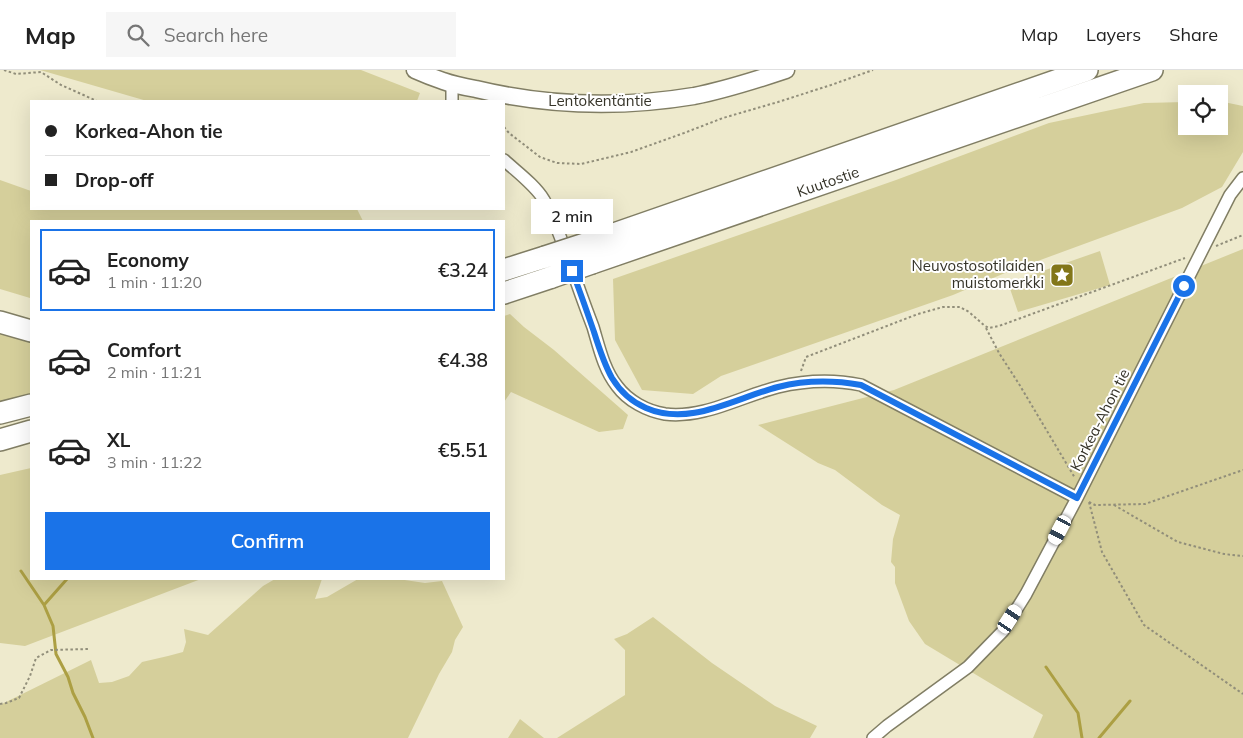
<!DOCTYPE html>
<html lang="en">
<head>
<meta charset="utf-8">
<style>
  body { margin:0; font-family:Mulish,sans-serif; background:#f6f6f6; color:#222; height:100vh; display:flex; flex-direction:column; font-size:19px; white-space:nowrap }
  * { box-sizing:border-box; margin:0 }
  p { font-size:16px; color:#767676 }
  .icon { flex:none; width:28px; height:28px; fill:none; stroke:currentColor; stroke-width:2; stroke-linecap:round; stroke-linejoin:round }
  .map { position:relative; flex:1; overflow:hidden }
  .sheet { position:absolute; left:30px; top:150px; width:475px; height:360px; display:flex; flex-direction:column; background:#fff; border-radius:0px; box-shadow:0 5px 20px #0002 }
  .sheet>* { flex:none }
  .guide { position:absolute; left:30px; top:30px; width:475px; height:110px; border-radius:0px; box-shadow:0 5px 20px #0002; display:grid; align-content:center; height:110px; padding:0 15px; background:#fff }
  .tools { position:absolute; left:1178px; top:15px; display:grid; gap:10px }
  .tools a { display:grid; place-items:center; width:50px; height:50px; border-radius:0px; background:#fff; box-shadow:0 5px 20px #0002; font-size:25px }
  .end { position:absolute; width:22px; height:22px; margin:-11px; border:6px solid #1a73e8; background:#fff; box-shadow:0 0 0 2px #fff }
  .from { border-radius:50% }
  .bubble { position:absolute; height:35px; border-radius:0px; background:#fff; box-shadow:0 5px 20px #0002; font-size:16px; font-weight:600; line-height:35px; text-align:center }
  .car { position:absolute; width:15px; height:30px; margin:-15px -8px; border-radius:6px; box-shadow:0 0 4px 1px #0007; background:linear-gradient(#fff 24%,#345 0 40%,#fff 0 76%,#345 0 86%,#fff 0) }
  .guide b { display:flex; align-items:center; gap:18px; height:48px; font-size:19px }
  .guide b+b { border-top:1px solid #e0e0e0 }
  .guide i { width:12px; height:12px; background:#222 }
  ul { padding:9px 0 0; list-style:none }
  li { display:flex; align-items:center; gap:15px; height:82px; margin:0 10px 8px; padding:0 5px; border:2px solid transparent; border-radius:0px }
  li div { flex:1 }
  li b { display:block; font-size:19px }
  li em { font-style:normal; font-weight:600 }
  li.current { border-color:#1a73e8 }
  li>.icon { width:45px; height:45px; stroke-width:1.5 }
  .cta { display:flex; gap:10px; margin-top:auto; padding:10px 15px }
  .cta a { flex:1; height:58px; border-radius:0px; background:#1a73e8; color:#fff; font-size:20px; font-weight:600; line-height:58px; text-align:center }
  header { display:flex; align-items:center; gap:30px; box-sizing:border-box; height:70px; padding:0 25px; background:#fff; border-bottom:1px solid #e0e0e0 }
  header strong { font-size:24px }
  nav { display:flex; gap:28px; margin-inline-start:auto; font-size:18px }
  .search { width:350px; height:45px; background:#f6f6f6; display:flex; align-items:center; gap:12px; box-sizing:border-box; padding:0 18px; border-radius:0px; color:#767676; font-size:19px }
  .map>svg:first-child { display:block }
</style>
</head>
<body>
<header>
<strong>Map</strong>
<div class="search"><svg class="icon" aria-label="search" viewBox="0 0 24 24"><circle cx="10" cy="10" r="6"/><path d="M15 15l6 6"/></svg>Search here</div>
<nav><a>Map</a><a>Layers</a><a>Share</a></nav>
</header>
<div class="map">
<svg width="1243" height="668" viewBox="0 0 1243 668">
  <rect width="100%" height="100%" fill="#eeeacd"/>
  <path fill="#d5cf9b" d="M40 0H361L420 23 417 31H382L376 30 373 31H147Z
    M1219 31 1243 36V82L1222 117 1182 138 1005 203 953 225 721 306 693 324 642 320 615 270 613 209 896 110 1049 53 1144 33 1186 32V56H1219Z
    M0 110 31 121V139H357L363 151H31V228H30L0 219Z
    M1243 179V668H1033L1043 645 925 574 909 551 895 513V497L891 492 893 469 900 445 882 435 835 400 818 393 758 355 894 320Z
    M1100 181 1110 215 1018 242 1008 213Z
    M510 244 524 257 554 280 628 345 623 359 599 362 511 322 504 332V246Z
    M0 260 31 269V324L0 332Z
    M31 398V509H201L25 576 0 573V405Z
    M275 509H322L315 529 327 527 358 509H398L425 513 442 511 463 557 455 570 452 582 439 604 408 668H0V635L91 590 99 613 112 612 129 606 142 592 168 586 183 582 186 572 184 559 208 565 263 516Z
    M653 547 712 593 775 636 817 656 810 668H557L625 625V580L614 569 627 564Z
    M520 649 544 668H508Z"/>
  <g fill="none" stroke-linecap="round" stroke-linejoin="round">
    <path stroke="#ac9f43" stroke-width="3" d="M21 501 44 535 53 556 56 584 68 607 73 623 85 647 93 668
      M44 535 67 509
      M1046 597 1078 643 1082 668
      M1099 668 1130 631"/>
    <g stroke="#817e64" stroke-width="14">
      <path id="street" d="M452 31V14
        M504 90C517 102 535 115 544 130 555 150 562 172 570 193 577 214 585 236 593 257 599 277 604 300 617 316 628 331 647 341 665 344 703 349 742 326 778 317 807 310 832 309 861 315L1077 428
        M873 668 887 656 968 597 1003 561 1026 524 1077 428 1230 125 1243 108"/>
    </g>
    <g stroke="#817e64" stroke-width="19">
      <path id="secondary" d="M415 0C424 4 434 8 443 11 454 15 465 17 476 19 547 36 622 38 694 26 725 20 756 10 786 0"/>
    </g>
    <g stroke="#817e64" stroke-width="24">
      <path id="highway" d="M588 173 1087 0
        M592 193 1152 0
        M504 200 545 187
        M504 223 552 207
        M0 252 31 261
        M0 343 31 335
        M0 370 31 361"/>
    </g>
    <path stroke="#918e7a" stroke-width="2" stroke-dasharray="2.5 2.5" stroke-linecap="butt" d="M4 0 16 4 41 2 61 15 97 31
      M504 57 509 63 540 87 557 93 581 94 631 82 684 63 723 48 778 32 831 15 873 0
      M1216 176 1243 165
      M986 258 999 283 1019 314 1075 408
      M801 301 806 287 918 244 943 237H960L969 242 985 256 989 258 999 256 1185 188
      M1089 432 1102 482 1144 555 1243 624
      M1089 432 1095 435 1145 434 1243 400
      M1114 435 1178 472 1224 484 1243 486
      M0 634 6 633 19 628 30 606 36 588 51 580 89 579"/>
    <use href="#street" stroke="#fff" stroke-width="11"/>
    <use href="#secondary" stroke="#fff" stroke-width="16"/>
    <use href="#highway" stroke="#fff" stroke-width="21"/>
    <g stroke="#817e64" stroke-width="24" stroke-linecap="butt">
      <path id="highway-bridge" d="M545 187 588 173
        M552 207 592 193"/>
    </g>
    <use href="#highway-bridge" stroke="#fff" stroke-width="21"/>
  </g>
  <g fill="none" stroke-linecap="round" stroke-linejoin="round">
    <path stroke="#1a73e8" stroke-width="6" d="M572 201C580 221 587 242 594 262 599 278 604 294 612 308 620 321 632 332 646 338 690 357 735 328 778 317 806 310 832 310 861 315L1077 428 1184 216"/>
  </g>
  <defs>
    <g id="sight-square" transform="scale(1.25)"><rect x="-9" y="-9" width="18" height="18" rx="4" fill="#827619" stroke="#fff"/><path d="M0-6L1.8-2.2L6-1.7L2.9 1.2L3.7 5.4L0 3.3L-3.7 5.4L-2.9 1.2L-6-1.7L-1.8-2.2Z" fill="#fff"/></g>
  </defs>
  <g fill-rule="evenodd">
    <use href="#sight-square" x="1062" y="205"/>
  </g>
  <g text-anchor="middle" stroke-width="4" stroke-linejoin="round" paint-order="stroke">
    <g font-size="15" fill="#353328" stroke="#fff">
      <text x="600" y="36">Lentokentäntie</text>
      <text transform="translate(828 112) rotate(-19)" y="5">Kuutostie</text>
      <text transform="translate(1100 350) rotate(-63)" y="5">Korkea-Ahon tie</text>
    </g>
    <g font-size="15" fill="#353328" stroke="#fff" text-anchor="end">
      <text x="1044" y="201">Neuvostosotilaiden<tspan x="1044" dy="17">muistomerkki</tspan></text>
    </g>
  </g>
</svg>
<div class="tools">
<a><svg class="icon" aria-label="locate" viewBox="0 0 24 24"><circle cx="12" cy="12" r="6"/><path d="M12 2v4M12 18v4M2 12h4M18 12h4"/></svg></a>
</div>
<i class="end from" style="left:1184px;top:216px"></i>
<i class="end" style="left:572px;top:201px"></i>
<div class="bubble" style="left:531px;top:129px;width:82px">2 min</div>
<i class="car" style="left:1060px;top:460px;rotate:208deg"></i>
<i class="car" style="left:1010px;top:549px;rotate:33deg"></i>
<div class="guide">
<b><i class="from"></i>Korkea-Ahon tie</b>
<b><i></i>Drop-off</b>
</div>
<section class="sheet">
<ul>
<li class="current"><svg class="icon" aria-label="car" viewBox="0 0 24 24"><path d="M5 17H2v-5l4-1 3-4h7l3 4 3 1v5h-3M9 17h6M6 11h13"/><circle cx="7" cy="17" r="2"/><circle cx="17" cy="17" r="2"/></svg><div><b>Economy</b><p>1 min · 11:20</p></div><em>€3.24</em></li>
<li><svg class="icon" aria-label="car" viewBox="0 0 24 24"><path d="M5 17H2v-5l4-1 3-4h7l3 4 3 1v5h-3M9 17h6M6 11h13"/><circle cx="7" cy="17" r="2"/><circle cx="17" cy="17" r="2"/></svg><div><b>Comfort</b><p>2 min · 11:21</p></div><em>€4.38</em></li>
<li><svg class="icon" aria-label="car" viewBox="0 0 24 24"><path d="M5 17H2v-5l4-1 3-4h7l3 4 3 1v5h-3M9 17h6M6 11h13"/><circle cx="7" cy="17" r="2"/><circle cx="17" cy="17" r="2"/></svg><div><b>XL</b><p>3 min · 11:22</p></div><em>€5.51</em></li>
</ul>
<div class="cta"><a>Confirm</a></div>
</section>
</div>
</body>
</html>
